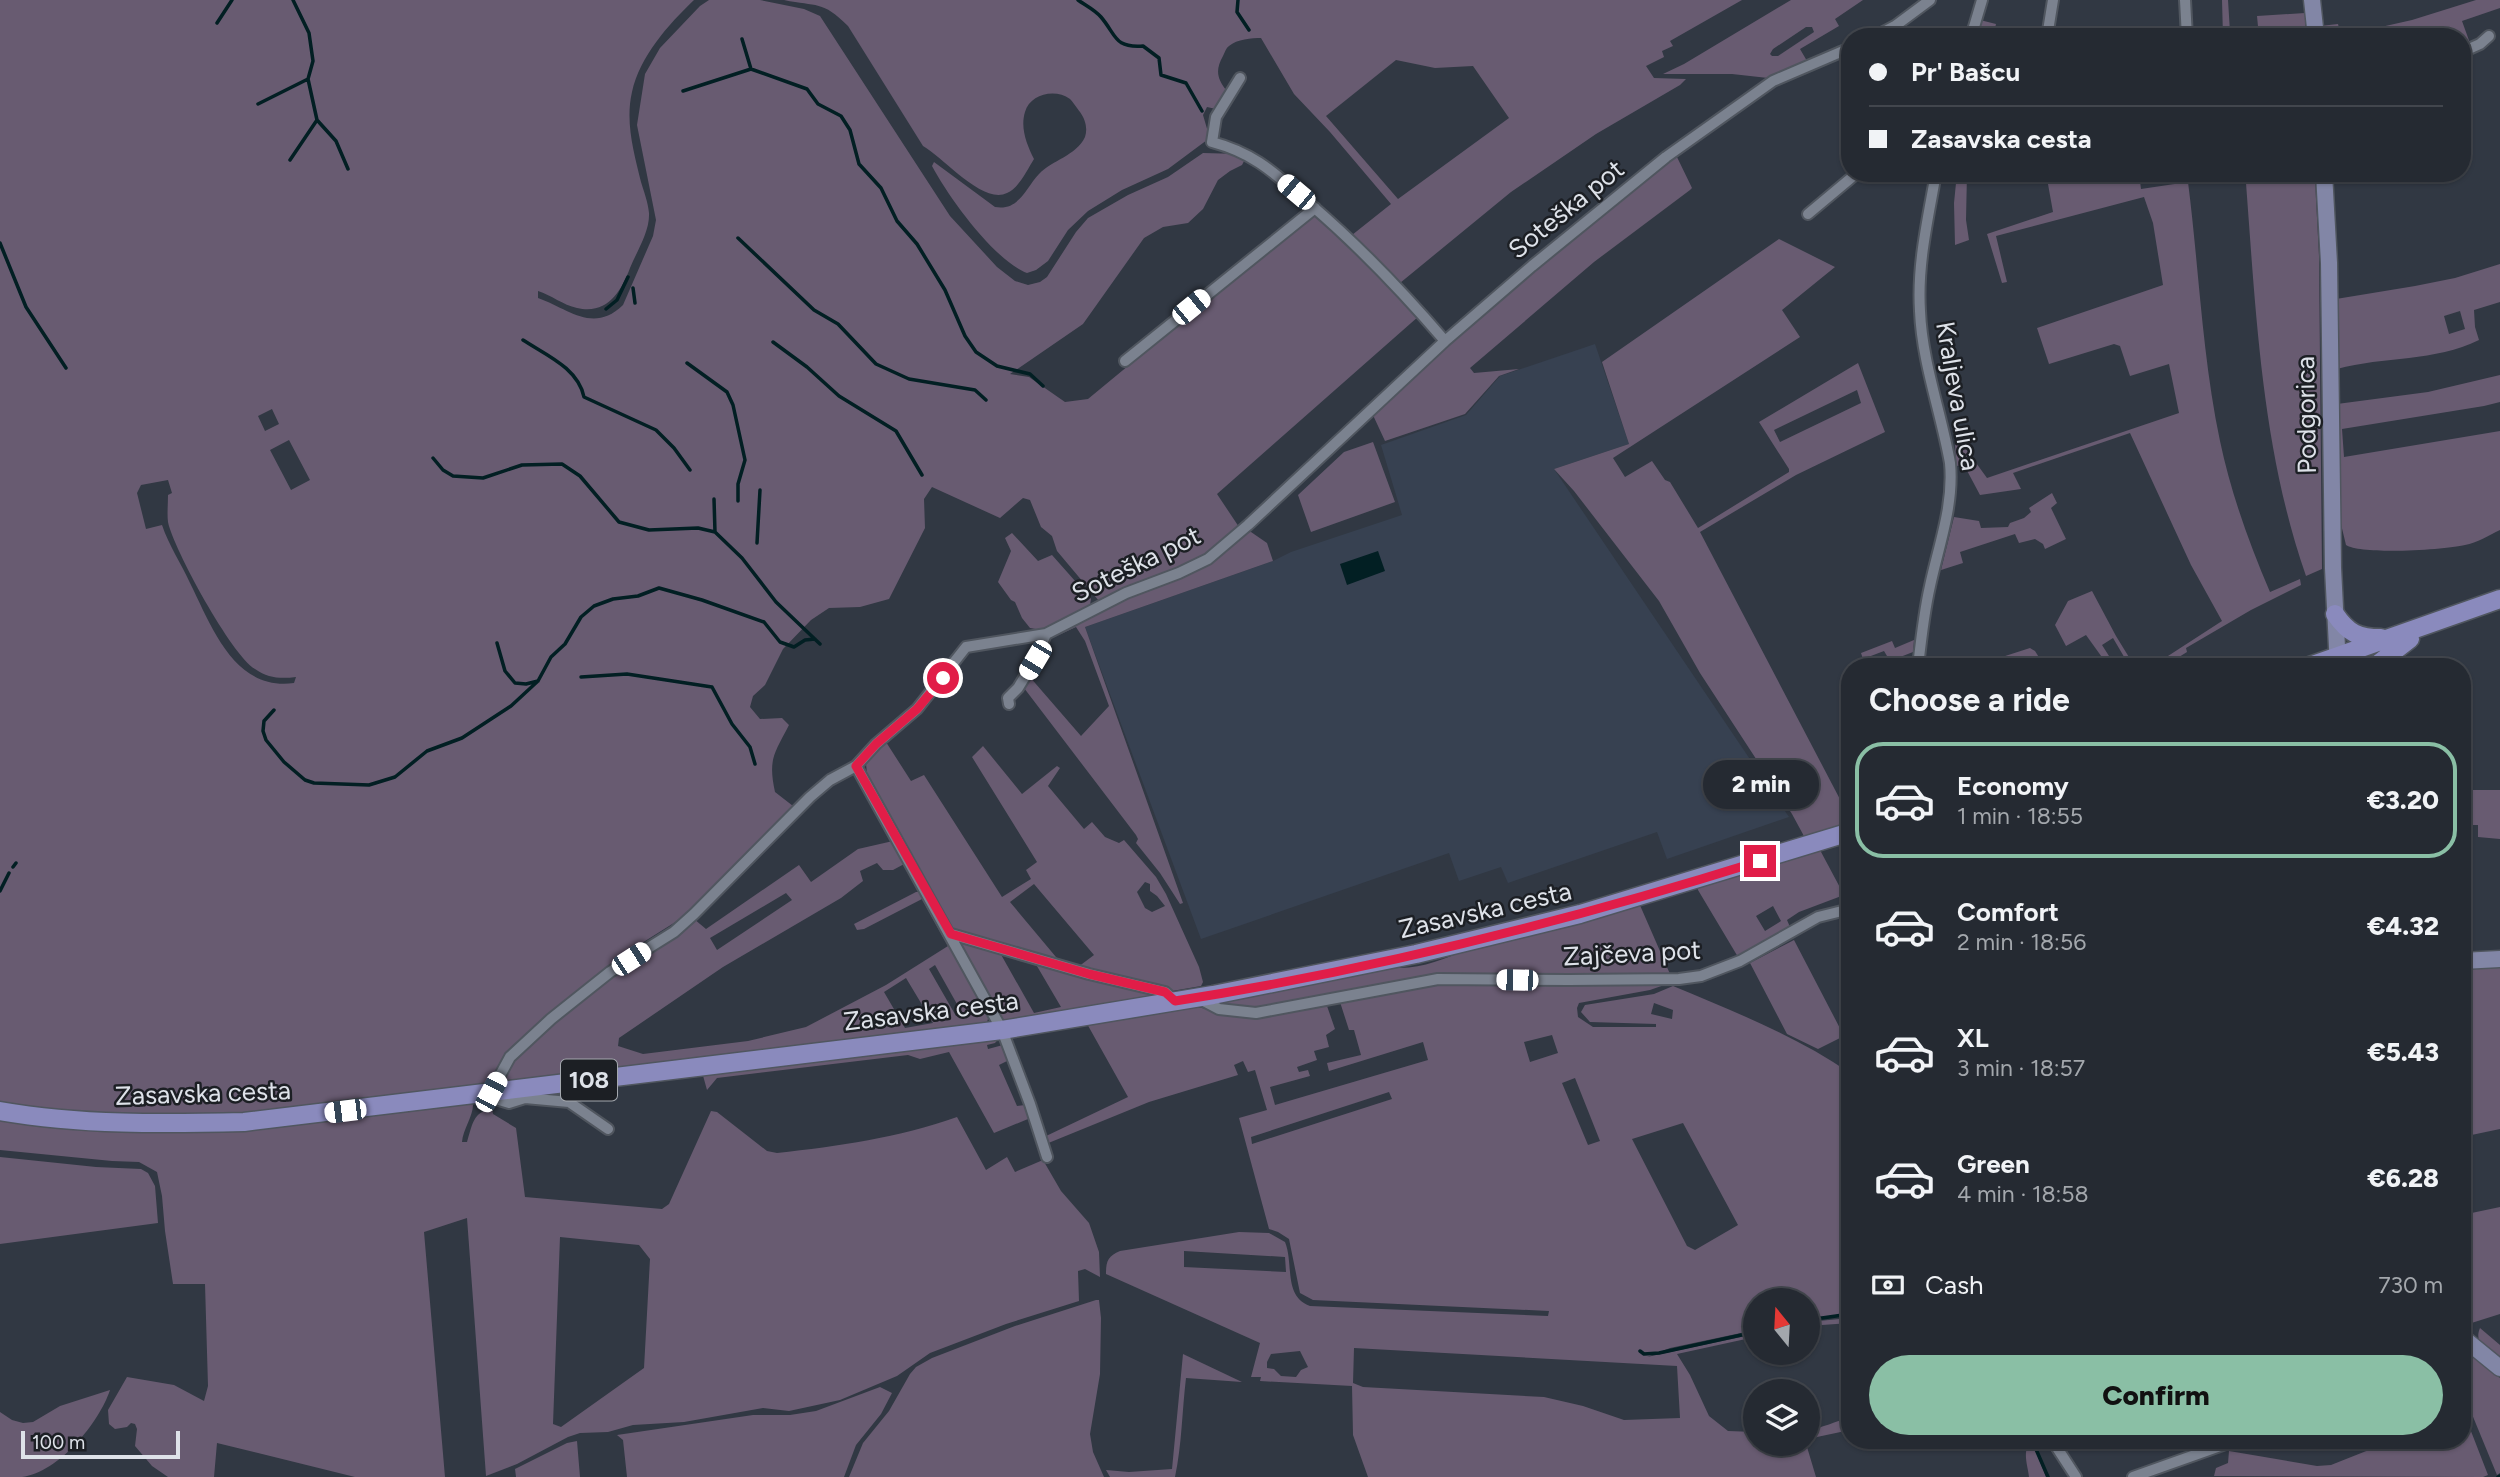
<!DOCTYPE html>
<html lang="en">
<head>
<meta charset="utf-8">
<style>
  body { margin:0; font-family:Figtree,sans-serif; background:#31363e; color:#f1f3f6; height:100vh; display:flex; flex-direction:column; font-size:26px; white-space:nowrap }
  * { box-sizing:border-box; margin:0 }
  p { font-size:23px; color:#a3a7ac }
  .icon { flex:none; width:38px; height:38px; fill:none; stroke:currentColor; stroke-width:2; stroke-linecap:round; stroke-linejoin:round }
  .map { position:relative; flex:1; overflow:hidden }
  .sheet { position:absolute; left:1841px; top:658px; width:630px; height:791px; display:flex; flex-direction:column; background:#252a32; border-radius:28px; box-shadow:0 2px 5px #0004,0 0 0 2px #42464d }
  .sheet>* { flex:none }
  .guide { position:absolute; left:1841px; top:28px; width:630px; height:154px; border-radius:28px; box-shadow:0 2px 5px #0004,0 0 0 2px #42464d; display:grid; align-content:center; height:154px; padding:0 28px; background:#252a32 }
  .needle { width:46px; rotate:342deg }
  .buttons { position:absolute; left:1743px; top:1288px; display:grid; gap:14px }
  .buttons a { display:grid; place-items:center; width:77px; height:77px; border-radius:50%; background:#252a32; box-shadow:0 2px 5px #0004,0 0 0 2px #42464d; font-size:35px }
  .scale { position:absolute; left:21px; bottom:18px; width:159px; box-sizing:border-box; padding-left:7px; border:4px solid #dee2e9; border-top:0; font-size:19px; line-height:24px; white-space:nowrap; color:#dee2e9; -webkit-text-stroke:5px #1c1f24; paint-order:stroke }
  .end { position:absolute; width:32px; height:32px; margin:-16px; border:9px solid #e11d48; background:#fff; box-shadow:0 0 0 4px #fff }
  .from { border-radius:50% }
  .bubble { position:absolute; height:49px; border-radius:24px; background:#252a32; box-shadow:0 2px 5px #0004,0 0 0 2px #42464d; font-size:23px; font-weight:800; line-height:49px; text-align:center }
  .car { position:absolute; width:21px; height:42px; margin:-21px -10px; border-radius:9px; box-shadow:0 0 5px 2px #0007; background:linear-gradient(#fff 24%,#345 0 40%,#fff 0 76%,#345 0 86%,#fff 0) }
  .guide b { display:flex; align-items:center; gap:24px; height:66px; font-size:26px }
  .guide b+b { border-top:2px solid #42464d }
  .guide i { width:18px; height:18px; background:#f1f3f6 }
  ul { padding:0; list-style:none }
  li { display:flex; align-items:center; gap:21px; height:116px; margin:0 14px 10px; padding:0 14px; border:4px solid transparent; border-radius:28px }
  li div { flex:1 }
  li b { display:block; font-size:26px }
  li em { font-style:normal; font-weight:800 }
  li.on { border-color:#8abfa5 }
  li>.icon { width:63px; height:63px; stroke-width:1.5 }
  h2 { padding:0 28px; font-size:32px; line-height:84px }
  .pay { display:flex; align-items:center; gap:18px; height:77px; padding:0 28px; font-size:26px }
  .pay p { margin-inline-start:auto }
  .primary-button { display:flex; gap:14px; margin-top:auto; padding:14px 28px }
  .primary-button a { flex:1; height:80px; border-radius:42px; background:#8abfa5; color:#111; font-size:28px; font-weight:800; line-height:80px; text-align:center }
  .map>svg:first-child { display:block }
</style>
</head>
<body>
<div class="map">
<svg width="2500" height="1477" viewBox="0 0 2500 1477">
  <rect width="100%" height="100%" fill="#313843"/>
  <path fill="#374151" d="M1595 344 1629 444 1554 469 1789 817 1667 859 1657 832 1508 883 1501 867 1459 881 1449 853 1201 939 1085 627 1273 561 1291 552 1402 515 1381 445 1466 415 1500 376Z"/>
  <path fill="#685b71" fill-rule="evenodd" d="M0 0H694C668 25 640 56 632 92 625 122 634 153 641 182 644 192 648 202 649 213 650 231 637 251 630 268 621 292 607 315 577 308 563 305 551 295 538 291V298C569 309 593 334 623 305L653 236 656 220 637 125 645 74 660 48 700 6 709 0H760L804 9 820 16 950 216 997 267 1015 281 1028 285 1040 282 1047 277 1076 232 1088 218 1128 195 1168 177 1203 153 1239 154 1245 159 1242 165 1230 171 1218 180 1203 209 1188 223 1163 227 1144 238 1083 324 1010 374 1029 377 1065 402 1088 399 1312 214 1319 216 1419 316 1217 494 1239 527C1222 542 1205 555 1185 565 1158 579 1127 586 1099 601L1057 551 1052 536 1041 527 1030 500 1023 498 1000 518 932 487 924 499 925 528 889 599 860 607 829 608 811 620 783 649 765 685 753 696 750 707 760 719 782 718 789 725C774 754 768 759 775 792L793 806 693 911 618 958 549 1013 509 1049 493 1078 485 1084 264 1112 199 1117 102 1115 0 1104ZM272 409 279 424 265 431 258 416ZM289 440 310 480 291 490 270 450ZM168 480 172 493 168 495C168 504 167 514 168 522 173 548 232 656 255 669 268 678 280 679 296 677L294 683C234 691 212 627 190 583 181 563 169 546 162 525L146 529 137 493 141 485Z
    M784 0H1742L1670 41 1673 46 1662 51 1664 57 1646 66 1654 78 1686 79 1680 85 1596 134 1511 192 1400 283 1352 235 1391 204 1330 132 1294 94 1261 38C1252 38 1237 39 1229 46 1226 48 1225 52 1223 56 1215 70 1217 79 1227 91L1216 109 1207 107 1203 115 1208 132 1207 140 1168 169 1122 190 1088 211 1068 230 1048 261 1036 270 1027 273C994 260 949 198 932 166L934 162 995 207C1019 211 1025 189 1039 174 1052 160 1076 156 1085 137 1088 128 1085 119 1080 112 1077 108 1073 102 1070 99 1055 88 1030 94 1025 112 1020 128 1027 145 1034 159 1027 170 1019 188 1007 193 983 205 943 157 923 146L848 26C822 0 817 7 784 0ZM1396 60 1435 68 1473 66 1509 118 1398 199 1326 116Z
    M1791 0H1863L1835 19 1839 26 1800 49 1807 61 1768 78 1732 74H1663L1684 64ZM1806 27H1812L1814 32 1778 56H1772L1770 54 1773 49Z
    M2222 0H2228L2230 32H2235L2237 28 2244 27 2245 37H2223Z
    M2476 0H2500V8L2462 21 2471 46 2462 50V37H2442L2440 31 2418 37H2321L2320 26 2338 24 2341 36 2412 20Z
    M2305 13 2306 37H2259L2257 16Z
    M1980 20 1996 24 1993 37H1976Z
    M1676 155 1692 188 1690 190 1594 262 1470 368 1474 373 1519 369 1499 376 1465 414 1385 441 1372 413 1547 256Z
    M1957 173H1967L1966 220 1969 240 1955 245 1954 203Z
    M2046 173H2139L2141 189 2188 182C2199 268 2202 355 2220 441 2231 493 2249 543 2270 592L2300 579 2301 585 2251 610 2186 648 2187 652 2163 667H2151L2222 621 2191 565 2130 433 2013 473 2021 489 1980 495 1964 465 1956 466 1955 442 1958 438 1987 478 2179 413 2169 364 2130 376 2120 346 2114 344 2049 364 2037 328 2163 285 2153 223 2144 197 1996 236 2007 282 2002 283 1987 234 2053 212Z
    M2196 173H2251V178L2196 180Z
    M2315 179 2319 256 2322 569 2306 576C2262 450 2256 315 2246 183Z
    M1779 239 1835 267 1782 310 1800 337 1613 458 1625 477 1652 461 1665 480 1670 482 1698 528 1789 472V469L1759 422 1858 363 1885 432 1796 475 1700 532 1843 805 1850 802V822L1805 838 1792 814 1700 673 1659 601 1574 491 1554 469 1629 444 1602 362ZM1857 390 1861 403 1780 442 1774 430Z
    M2500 264V302L2474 310 2475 327 2479 340C2435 362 2384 356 2337 369L2336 299 2415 286 2455 278ZM2460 311 2465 329 2449 334 2444 316Z
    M2500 375V402L2484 406 2342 429 2344 457 2500 431V530C2489 535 2477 543 2465 545 2445 550 2361 555 2346 545L2339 516 2337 404 2428 392Z
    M1373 442 1395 502 1311 532 1298 495 1344 452Z
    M2052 493 2057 503 2051 508 2066 539 2045 549 2043 544 2035 539 2019 543 2015 534 1960 552 1963 563 1941 570 1954 517 1979 521 1981 528 2008 527 2010 523 2024 518 2031 512 2029 508Z
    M1251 532 1267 543 1273 561 1085 627 1183 903 1180 904 1160 873 1136 843 1138 839 1136 835 1024 688 1029 676 1081 736 1109 706 1085 641 1076 627 1048 640 1046 649 1041 652 1043 642 1094 612 1196 569 1240 534Z
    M1012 533 1038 561 1052 555 1091 599 1090 605 1041 630 1030 628 1022 618 1015 602 1011 600 998 582 1011 551 1005 538Z
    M2092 591 2116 636 2135 667H2130L2113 638 2102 645 2116 667H2109L2086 635 2066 646 2055 625 2068 601Z
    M1914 640 1913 652 1890 661 1884 651 1863 659 1861 653 1892 641 1895 648Z
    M2030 648 2035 651 2045 667H1971Z
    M886 742 911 781 924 775 1002 897 1031 879 1026 870 1037 862 972 757 983 746 1022 794 1057 766 1060 768 1048 786 1084 829 1092 822 1105 837 1119 843 1124 840 1156 877 1166 894 1199 967 1203 982 1201 986 1172 991 1078 967 1094 955 1034 884 1010 902 1061 963 960 933 949 925 868 783 866 764ZM1145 882 1150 884V891L1157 896 1165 906 1152 912 1145 908 1137 892Z
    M2462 790H2500V839L2478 837V825H2469L2468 807 2462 806Z
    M893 841 906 863 893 870H883L877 863 860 871 863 881 841 898 723 967 619 1038 618 1046 643 1054 748 1041 806 1027 886 985 948 946 922 899 864 929 857 930 854 924 916 892H921L989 1016 987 1022 982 1026 509 1083 505 1081 503 1077C519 1049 546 1028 571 1009 611 977 653 948 694 919L706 929 799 865 811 882 858 849ZM786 893 792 900 717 950 710 938ZM935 965 962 1013V1014L956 1016 929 969ZM906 978 933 1023 905 1028 884 992Z
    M1820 850 1844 895 1799 912 1787 920 1790 927 1738 957 1698 890V886ZM1773 906 1781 921 1765 931 1756 916Z
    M1639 903 1670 974 1654 976 1467 974 1260 1009 1219 1003 1221 1000 1399 965 1400 968C1424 968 1445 958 1467 950Z
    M1794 940 1844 1036 1818 1049 1787 1034 1750 963Z
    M963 941 999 951 1034 1013 1061 1007 1034 961 1156 993 1158 996 1011 1022 1003 1021 996 1013 959 942Z
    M2500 964V1129L2462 1137V967Z
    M1667 981V984L1650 990 1579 1003 1577 1008 1578 1017 1593 1027H1656V1024L1590 1022 1581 1012 1585 1005 1654 994 1673 986C1733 1011 1796 1036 1850 1073V1316L1808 1317V1300H1755V1330L1670 1348 1647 1357 1755 1334V1337L1677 1354 1690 1375 1709 1416 1728 1431 1755 1432V1444H1808V1430C1823 1428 1835 1421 1850 1418V1430L1817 1437 1808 1441 1807 1447 1816 1477H1368L1353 1435 1352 1386 1260 1381 1261 1377H1251L1260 1343 1106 1274C1106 1261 1108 1256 1120 1251L1239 1232 1269 1233 1285 1242C1294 1264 1283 1296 1310 1306L1548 1316 1549 1311 1313 1300 1300 1293 1289 1239 1278 1232 1269 1229 1239 1118 1267 1110 1255 1070 1248 1072 1243 1061 1234 1065 1238 1075 1149 1102 1046 1144 1044 1137 1128 1097 1086 1022C1117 1017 1183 1000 1211 1010L1327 1006 1335 1029 1326 1035 1329 1047 1314 1051 1317 1060 1297 1067 1299 1072 1308 1070 1310 1076 1270 1087 1275 1105 1428 1060 1423 1042 1329 1071 1327 1063 1361 1055 1354 1030H1349L1340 1002 1434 983ZM1654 1003 1673 1010 1672 1019 1651 1014ZM1552 1035 1558 1053 1530 1062 1524 1042ZM1575 1078 1600 1141 1588 1145 1562 1083ZM1389 1092 1392 1099 1252 1144 1251 1137ZM1683 1123 1738 1225 1695 1250 1687 1246 1632 1139ZM1184 1251 1285 1257 1286 1272 1184 1267ZM1354 1348 1677 1366 1680 1418 1624 1420 1583 1406 1544 1397 1363 1387 1353 1383ZM1300 1351 1308 1367 1301 1370 1296 1377 1281 1376 1274 1369 1267 1368V1362L1271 1354Z
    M999 1038 995 1043 987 1045 988 1049 1003 1045 1009 1060 999 1065 1017 1106 1025 1105 1028 1119 994 1133 949 1052 920 1059 908 1055 717 1078 707 1090 702 1072Z
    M468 1102 473 1103C474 1115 463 1129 462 1142H467C472 1126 473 1111 492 1109L493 1114 516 1128 525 1197 662 1209 669 1204 711 1111 717 1112 767 1151 777 1153C839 1146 898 1138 957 1117L986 1170 1007 1157 1015 1172 1043 1160 1061 1191 1089 1223 1099 1252 1100 1277 1085 1269 1078 1271 1079 1301 1006 1324 930 1353 897 1376 840 1400 789 1411 763 1408 684 1422 633 1425 608 1432 580 1433 568 1437 517 1464 486 1476 467 1218 424 1232 445 1477H355L217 1443 214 1477H168L152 1466 135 1446 137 1429 135 1424 131 1423 127 1427 115 1429 109 1424 108 1410 127 1377 174 1385 204 1401 208 1386 205 1284H173L165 1231 162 1196 157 1172 139 1162 112 1161 0 1150V1116L79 1126ZM560 1237 639 1245 650 1259 644 1368 561 1427 553 1424Z
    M0 1157 96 1167 141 1169 148 1173 155 1186 158 1223 0 1244Z
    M2500 1207V1314L2462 1326V1215Z
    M1096 1300H1099L1101 1318 1100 1374 1090 1434 1093 1452 1104 1477H849L863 1443 889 1411 910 1374 916 1367 932 1358 1015 1326Z
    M1850 1318V1323L1808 1326V1322Z
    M2480 1328 2500 1345V1359C2489 1351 2473 1344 2480 1328Z
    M2462 1348 2500 1378V1473L2497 1475 2462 1390Z
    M1183 1354 1242 1382 1186 1378C1182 1411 1182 1444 1175 1477H1110L1106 1470 1129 1472 1172 1469Z
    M880 1387 892 1393 881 1414 856 1445 844 1477H627L623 1440 617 1435 753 1415H790L816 1411Z
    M110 1390C99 1423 59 1472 22 1477 15 1477 7 1477 0 1477V1412L12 1420 23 1423 33 1422 60 1406Z
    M2462 1408 2488 1475 2483 1477 2214 1476 2216 1468 2228 1463 2229 1451 2317 1466 2331 1465 2394 1440H2462Z
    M577 1441 580 1477H516L515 1469 567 1443Z
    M2032 1442 2046 1477H2029C2028 1466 2021 1449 2032 1442Z"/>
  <path fill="#021f23" d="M1378 551 1385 571 1347 585 1340 564Z"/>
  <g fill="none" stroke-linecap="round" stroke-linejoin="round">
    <path stroke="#021f23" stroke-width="3.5" d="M293 0 309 33 313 61 308 79 317 120 336 141 348 169
      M1078 0C1085 5 1095 10 1101 17 1117 36 1114 48 1143 46L1159 58 1161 75 1186 83 1202 111
      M1238 0 1237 12 1249 30
      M217 23 232 0
      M742 39 751 69
      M683 91 751 69 807 89 818 104 841 116 850 130 859 164 881 188 897 221 917 244 945 290 965 336 976 352 997 366 1030 374 1043 386
      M258 104 308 79
      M290 160 317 120
      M738 238 814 310 838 324 876 364 909 379 975 390 986 400
      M0 243 26 307 66 368
      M633 288 635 303
      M606 309 617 300 628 277
      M523 340C546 355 578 368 584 397L656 430 674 448 690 470
      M773 342 807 367 839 396 896 431 922 475
      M687 363 727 392 733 405 745 460 738 484V501
      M433 458 443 470 453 476 483 478 522 465 562 464 580 476 619 522 649 530 698 528 715 532 742 558 776 602 820 644
      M714 499 715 532
      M757 543 760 490
      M497 643 505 671 515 683 526 684 538 681
      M581 677 627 674 712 687 732 724 750 747 755 764
      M274 710 264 721 263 731 266 740 284 762 305 780 314 783 369 785 395 777 427 751 462 738 511 706 538 681 551 657 565 644 581 617 594 606 613 599 638 596 659 588 702 600 764 622 780 642 794 647 805 640 815 639
      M13 867 16 863
      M0 891 9 873
      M1808 1320 1850 1314
      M1640 1351 1644 1354 1659 1353 1755 1332
      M2032 1440 2048 1477
      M2498 1477 2500 1476"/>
    <g stroke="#50565f" stroke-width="14">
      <path id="street" d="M2185 0 2187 37
        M1874 37 1895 26 1930 0
        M1971 37 1982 0
        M2047 37 2053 0
        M2462 52 2480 44 2489 36
        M1240 78 1216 117 1212 142C1257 154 1276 175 1310 204 1359 246 1403 292 1445 341
        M1808 214 1857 173
        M1125 361 1315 208
        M1918 667C1921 640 1924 612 1930 586 1939 544 1954 505 1950 463 1941 412 1922 362 1920 311 1917 264 1928 219 1936 173
        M1009 704 1008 698 1018 688 1035 660 1046 634
        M856 766 1002 1030 1030 1104 1047 1157
        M951 934 1089 974 1165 992 1175 1001
        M1200 999 1219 1009 1256 1013 1438 979 1569 980 1679 979 1701 976 1740 961 1818 917 1850 909
        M608 1129 569 1102 525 1098 509 1103 499 1100 491 1092 510 1057 551 1019 610 972 674 932 694 914 810 797 830 780 856 766 876 744 917 709 966 647 1046 634 1126 593 1179 573 1208 559 1248 525 1445 341 1532 266 1666 157 1773 81 1850 48
        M2052 1440 2076 1477
        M2133 1477 2237 1440"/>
    </g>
    <g stroke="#50565f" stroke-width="19">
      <path id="secondary" d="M2312 0 2316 37
        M2324 173 2329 263 2333 568 2338 667
        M2462 961 2500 959
        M2462 1337 2500 1368"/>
    </g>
    <g stroke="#50565f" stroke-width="21">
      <path id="primary" d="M2335 614C2348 633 2358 638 2381 638
        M2307 667 2500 599
        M2374 667 2410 639
        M0 1111C81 1125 163 1124 244 1122L1002 1030 1213 995 1416 954 1580 914 1850 832"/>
    </g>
    <use href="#street" stroke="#7b828f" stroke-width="10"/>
    <use href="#secondary" stroke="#8286a6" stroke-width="16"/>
    <use href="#primary" stroke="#8a8abd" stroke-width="18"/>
  </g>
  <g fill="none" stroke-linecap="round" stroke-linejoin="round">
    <path stroke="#e11d48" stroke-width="9" d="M943 678 917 709 876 744 856 766 951 934 1089 974 1165 992 1175 1001C1373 970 1569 921 1760 861"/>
  </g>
  <g text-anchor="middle" stroke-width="5" stroke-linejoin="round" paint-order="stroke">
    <rect fill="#1c1f24" stroke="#a4a8ae" stroke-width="2" x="561" y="1059.5" width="56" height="41" rx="5"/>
    <g font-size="24" font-weight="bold" fill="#dee2e9">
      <text x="589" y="1088">108</text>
    </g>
    <g font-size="26" fill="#dee2e9" stroke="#1c1f24">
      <text transform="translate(1566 209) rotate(-39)" y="9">Soteška pot</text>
      <text transform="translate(1958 396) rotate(80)" y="9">Kraljeva ulica</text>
      <text transform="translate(2306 415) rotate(-91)" y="9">Podgorica</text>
      <text transform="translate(1136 564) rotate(-26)" y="9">Soteška pot</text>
      <text transform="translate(1485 910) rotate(-13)" y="9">Zasavska cesta</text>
      <text transform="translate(1632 953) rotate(-3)" y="9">Zajčeva pot</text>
      <text transform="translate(931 1011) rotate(-7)" y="9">Zasavska cesta</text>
      <text transform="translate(203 1093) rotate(-2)" y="9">Zasavska cesta</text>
    </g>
  </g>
</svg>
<div class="buttons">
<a><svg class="needle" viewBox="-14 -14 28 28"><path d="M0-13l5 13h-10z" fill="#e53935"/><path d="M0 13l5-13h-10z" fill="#a3a7ac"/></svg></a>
<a><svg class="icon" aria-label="layers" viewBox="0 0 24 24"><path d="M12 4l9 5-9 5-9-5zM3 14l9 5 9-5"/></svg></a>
</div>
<div class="scale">100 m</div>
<i class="end from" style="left:943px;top:678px"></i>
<i class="end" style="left:1760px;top:861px"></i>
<div class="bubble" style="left:1703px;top:760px;width:116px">2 min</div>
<i class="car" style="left:1296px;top:192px;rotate:310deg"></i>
<i class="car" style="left:1191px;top:307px;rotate:51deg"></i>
<i class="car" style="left:1035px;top:660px;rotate:211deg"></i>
<i class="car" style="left:631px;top:959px;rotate:57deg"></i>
<i class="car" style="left:1517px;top:980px;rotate:271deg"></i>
<i class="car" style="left:491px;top:1092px;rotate:28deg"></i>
<i class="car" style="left:345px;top:1111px;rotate:263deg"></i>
<div class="guide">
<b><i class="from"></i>Pr' Bašcu</b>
<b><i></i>Zasavska cesta</b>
</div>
<section class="sheet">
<h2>Choose a ride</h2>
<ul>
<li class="on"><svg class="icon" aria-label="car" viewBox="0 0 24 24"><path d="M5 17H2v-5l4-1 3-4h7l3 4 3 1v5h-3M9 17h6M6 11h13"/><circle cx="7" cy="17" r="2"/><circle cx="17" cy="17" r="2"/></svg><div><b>Economy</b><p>1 min · 18:55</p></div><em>€3.20</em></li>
<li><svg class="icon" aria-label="car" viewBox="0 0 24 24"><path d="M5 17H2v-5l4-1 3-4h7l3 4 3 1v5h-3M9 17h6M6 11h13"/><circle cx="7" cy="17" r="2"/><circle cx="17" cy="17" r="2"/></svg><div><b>Comfort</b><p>2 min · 18:56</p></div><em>€4.32</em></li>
<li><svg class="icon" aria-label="car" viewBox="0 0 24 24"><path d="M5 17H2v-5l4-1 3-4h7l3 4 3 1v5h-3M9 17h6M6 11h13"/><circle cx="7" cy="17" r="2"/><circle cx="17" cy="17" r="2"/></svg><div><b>XL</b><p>3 min · 18:57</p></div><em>€5.43</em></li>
<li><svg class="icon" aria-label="car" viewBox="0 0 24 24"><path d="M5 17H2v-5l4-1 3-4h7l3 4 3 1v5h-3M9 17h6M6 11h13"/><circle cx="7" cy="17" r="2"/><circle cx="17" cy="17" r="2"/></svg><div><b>Green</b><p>4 min · 18:58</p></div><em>€6.28</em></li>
</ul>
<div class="pay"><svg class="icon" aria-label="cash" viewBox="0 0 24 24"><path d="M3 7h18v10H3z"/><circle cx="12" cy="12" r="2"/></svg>Cash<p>730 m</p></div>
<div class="primary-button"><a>Confirm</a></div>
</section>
</div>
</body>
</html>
